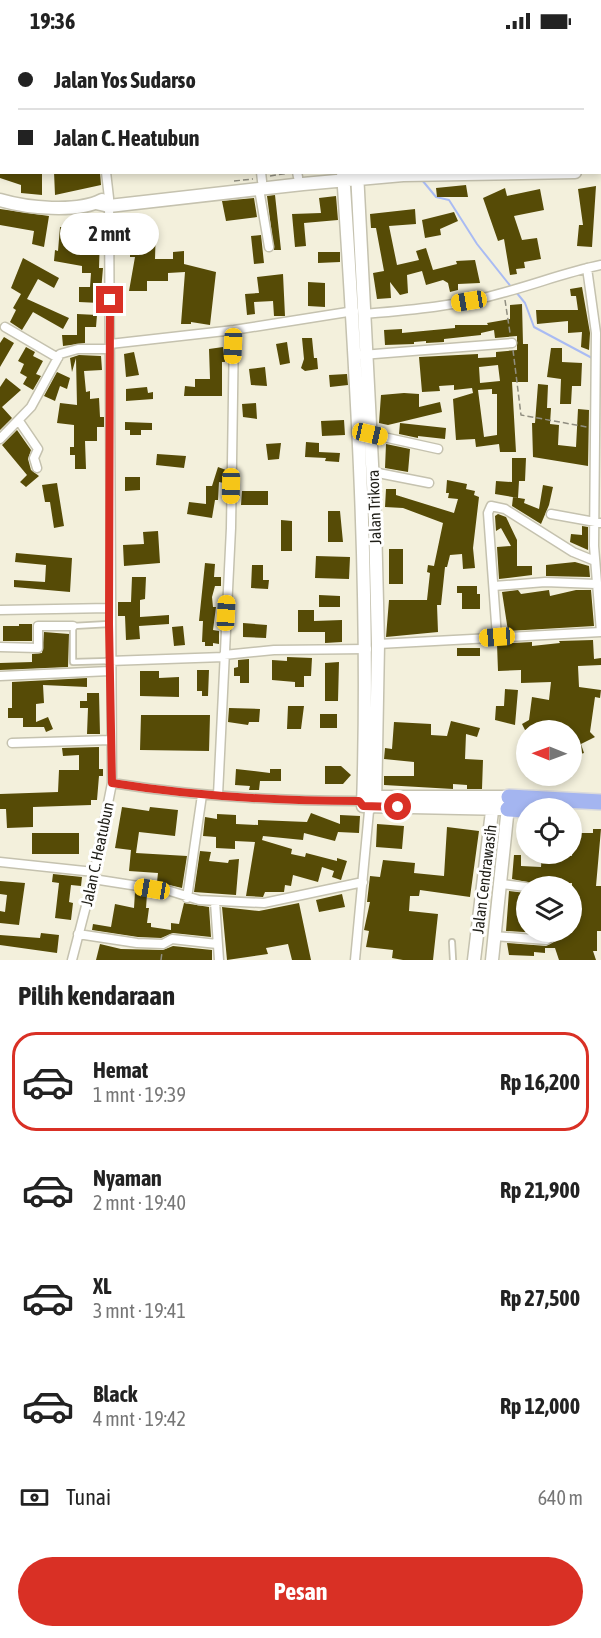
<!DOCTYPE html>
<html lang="id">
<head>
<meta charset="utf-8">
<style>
  body { margin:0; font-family:"Asap Condensed",sans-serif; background:#f2f2f2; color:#222; height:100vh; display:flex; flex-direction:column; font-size:22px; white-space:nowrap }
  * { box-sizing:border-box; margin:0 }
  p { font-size:20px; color:#767676 }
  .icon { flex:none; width:33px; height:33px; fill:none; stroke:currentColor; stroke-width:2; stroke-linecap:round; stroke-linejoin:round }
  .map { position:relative; height:918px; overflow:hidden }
  .drawer { display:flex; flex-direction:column; background:#fff; flex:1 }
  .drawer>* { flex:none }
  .top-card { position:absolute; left:0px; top:0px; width:602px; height:132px; box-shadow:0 3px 9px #0003; display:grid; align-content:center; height:132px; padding:0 18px; background:#fff }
  .needle { width:39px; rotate:271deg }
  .controls { position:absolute; left:516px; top:678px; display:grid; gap:12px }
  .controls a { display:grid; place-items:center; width:66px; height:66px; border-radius:50%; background:#fff; box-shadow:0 3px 9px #0003; font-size:30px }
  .end { position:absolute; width:27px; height:27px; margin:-14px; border:8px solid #d93025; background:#fff; box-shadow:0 0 0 3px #fff }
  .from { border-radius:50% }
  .bubble { position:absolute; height:42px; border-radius:21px; background:#fff; box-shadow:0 3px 9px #0003; font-size:20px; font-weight:700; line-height:42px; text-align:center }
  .car { position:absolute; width:18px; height:36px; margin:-18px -9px; border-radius:8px; box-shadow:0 0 4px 2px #0007; background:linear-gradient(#f5c518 24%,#345 0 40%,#f5c518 0 76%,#345 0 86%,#f5c518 0) }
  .top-card b { display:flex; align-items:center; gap:21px; height:57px; font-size:22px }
  .top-card b+b { border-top:2px solid #e0e0e0 }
  .top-card i { width:15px; height:15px; background:#222 }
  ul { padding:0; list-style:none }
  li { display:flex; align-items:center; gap:18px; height:99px; margin:0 12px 9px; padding:0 6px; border:3px solid transparent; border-radius:24px }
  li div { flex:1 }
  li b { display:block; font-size:22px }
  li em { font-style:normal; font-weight:700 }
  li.current { border-color:#d93025 }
  li>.icon { width:54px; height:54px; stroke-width:1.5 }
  h2 { padding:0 18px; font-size:27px; line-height:72px }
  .pay { display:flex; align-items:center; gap:15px; height:66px; padding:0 18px; font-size:22px }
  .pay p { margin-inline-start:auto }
  .primary-button { display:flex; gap:12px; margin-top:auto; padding:12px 18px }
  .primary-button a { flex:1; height:69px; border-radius:36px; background:#d93025; color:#fff; font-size:24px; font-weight:700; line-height:69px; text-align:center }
  .status { display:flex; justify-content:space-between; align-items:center; height:42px; padding:0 30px; background:#fff; direction:ltr }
  .status svg { height:16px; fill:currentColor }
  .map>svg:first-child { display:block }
</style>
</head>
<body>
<div class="status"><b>19:36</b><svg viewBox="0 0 49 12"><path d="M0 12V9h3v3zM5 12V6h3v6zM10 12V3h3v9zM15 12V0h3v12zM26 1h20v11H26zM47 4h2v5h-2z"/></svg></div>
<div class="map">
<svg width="601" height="918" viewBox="0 0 601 918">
  <rect width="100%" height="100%" fill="#f3f0dc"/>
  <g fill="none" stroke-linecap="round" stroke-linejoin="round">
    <path stroke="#a9bbf3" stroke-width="2" d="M422 138 436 155 449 158 477 202 512 246
      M516 250 525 261 534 285 592 316"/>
  </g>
  <path fill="#564b06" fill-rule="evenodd" d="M0 130H42V153L21 151V143L0 136Z
    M54 130H100L101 143 55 153Z
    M466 143 468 155H437L436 146Z
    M596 144 592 205 577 204 579 183H583L578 147Z
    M505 146 507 154 540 147 544 168 514 174 522 198 537 196 541 217 524 220 525 226 516 227 517 232 510 233 504 197 498 199 483 156Z
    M275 153 281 208H274L267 154Z
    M336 154 338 178 304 181 306 204 295 205 292 172 321 171 319 156Z
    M254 156 257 175 226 179 222 159Z
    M0 167 49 174 44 205 32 202 34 189 0 183Z
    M415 167 416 182 389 184 397 223 419 218 416 209 426 206 433 228 457 222 456 219 475 218 480 241 458 242V248L450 250 448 241 443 238 426 243 422 229 407 233 408 251 400 253 390 240 391 256 377 257 373 231 384 229 376 186H371L370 172Z
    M454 170 458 179 440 187 441 193 425 196 422 178Z
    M87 171H90V177H95V195H100L99 226H103L100 261 79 260V245H90L91 231H82V224L54 219 55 208 58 209 60 185 79 187V173Z
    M135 183 156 184 155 217H173V210L184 209V222L216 230 210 283 191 280V282H181L185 230 168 231V239H147V249H129L135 215H130V199H135Z
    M261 193 264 221 254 222 251 194Z
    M318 210H340V220L318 221Z
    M23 216 59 236 54 246 38 237 27 257 69 276 63 287 33 270 22 288 10 280 16 268 13 266 21 252 11 246Z
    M283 232 285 274H274L273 259 254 260 255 272 247 273 245 252 259 251 257 235Z
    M308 240 325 241V265L308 264Z
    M582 245 590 291 589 308 581 305 582 290 568 291V279L537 282 536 268H578L576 254H571L570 247Z
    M522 262 523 302H528V340H512L516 410H500L499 402 476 405 475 397 456 398 453 357 473 351 472 346 454 348V343L439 344 440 349 422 350 419 315 478 312V316L496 315V310L517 308V294L495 296 494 288 481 291V293L444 297V300L426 301V299L414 300V302L385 303 384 288 402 287V291L455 286V283H488L487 281 510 277V263ZM498 323 500 339 480 341 479 325ZM492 347V352H497V393L484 395 478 348Z
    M77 272 97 273 96 285H85V301L63 304 62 293H77Z
    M4 295 14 301 0 325V301Z
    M302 296H312L314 316H317L318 327 305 329 301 326 304 317Z
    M287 300 290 321 280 323 276 302Z
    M26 305 35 310 33 314 43 319 36 332 41 334 33 348 23 342 27 335 20 331 24 322 18 319Z
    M223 305 225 320H222V354H184L185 344 195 345V337H210L209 307Z
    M551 306H562V320L582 321 581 344H572L571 362H560L561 337 547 335Z
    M134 310 139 333 126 335 124 312Z
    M79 313 101 314 102 328 84 329 86 350 90 349V357L99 356 100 375H104V385H97V399H85L86 427H75V413H70V405H74V383L57 381 60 361 77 363 76 316 72 330 70 316Z
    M265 325 267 344 251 343 249 327Z
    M57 330 70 336 67 347 60 344 55 359 44 354Z
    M347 332 348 343 330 345 329 333Z
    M6 336 21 348 2 365 12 376 0 388V345Z
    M538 342 548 343 547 366H551L550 382 559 383 558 403 576 405 578 367 589 368 588 424 533 415 532 381H535Z
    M147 345 148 351 153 350V357L126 359V347Z
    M404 351 419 352V365L440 360 442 370 388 383 379 381 381 353Z
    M256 361 257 377 243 375 242 362Z
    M344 378 345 393 322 394 321 379Z
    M125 380 152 381V388H141V393H130V388H125Z
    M400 381 446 386 445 397 418 394V396L399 392Z
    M17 388 31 408 28 417 31 428 39 434 26 445 20 440 27 433 2 403Z
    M306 400 319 401V410L340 411 339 420 325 419 326 416 305 415Z
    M281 401 279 417 268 418 266 402Z
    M386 402 410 407 408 430 385 426Z
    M157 412 186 414 184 426 156 423Z
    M512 416H526L525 439H519L518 456 495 452 496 439 512 440Z
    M218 425 226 428 225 436 224 441 219 440 218 458H215L212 476 187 472 189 460 206 462V444H212Z
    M125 435H140V448L125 449Z
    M447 438 467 442 466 447 475 449 474 453 479 455 473 506 475 526 463 527 462 512 450 513 447 525H445L441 563H437L438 590 386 595 389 558H427L430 531 427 530 428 523 434 524 443 481 403 466 385 465 386 447H396V453L454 471 458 457 448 456 449 451H446Z
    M57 441 64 484 54 486 50 460H45L42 443Z
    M543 443 553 445 549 463 541 482 512 464 513 455 525 457 524 461 539 467Z
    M242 449H268V463H241Z
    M328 469H340L343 500H328Z
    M498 472 506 475 517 498V524H532V533L499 537 497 505 511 504 501 486 496 489 495 474Z
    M281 478 292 479V509H281Z
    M582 484 588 485V508L570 500 571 492 582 493Z
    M158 489 160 521 124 524 123 503 144 502 143 490Z
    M389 507H403V542H389Z
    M16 511 72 516 70 550 14 545V538L45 540 46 523 15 520Z
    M316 514 350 515 349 537 315 536Z
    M575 520 589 524 590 535 546 534V523Z
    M205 521 215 522 214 535H221V544H215L212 555 213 565H216L213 588 219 589V602L213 601V604H205V600H202L203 579H199Z
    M252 523H263V538H269L268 547 251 546Z
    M132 535H146L145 557 140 558V575L169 573V582L139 584 140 597 126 598 125 574H118V560H131Z
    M457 544H477V552H480V567H462V551H457Z
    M518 548 521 552 549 548 550 554 576 548H591L594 584 508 589 502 550Z
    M319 553 340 554V565H319Z
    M298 568H314V579L342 578V600L325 601V590H298Z
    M243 581 267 583 266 596 243 595Z
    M19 582H32V599H3V584H19Z
    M183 584 185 603 174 604 172 585Z
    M44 590 69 592 68 625 0 628V621L32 620V612L42 611Z
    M593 598 594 617 601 616V623L578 624 579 645 601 648 600 656 595 655 590 690 595 695 581 702 584 711 577 713 575 707H572V688H525L522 682 529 678 532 655 549 658 551 640 521 641V628L498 629 497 602 532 600V604L560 601 559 599Z
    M457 606H480V614H457Z
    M287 615 312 616 311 634H304V645H295V640L272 638V618L287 619Z
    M249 617V641H240V634H234V626L238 625V618Z
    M339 620 338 659H325V621Z
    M197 628H209L208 654H202V649H197Z
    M140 629H159V636L179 635V655L140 654Z
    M87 636V645L43 643 44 661 36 662V680L48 675 53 687 46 690 44 685H23V676H8V666H12V640Z
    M505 647 518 648 515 683 495 678 496 664H504Z
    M87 651H99L100 692H87L88 666H80V659H87Z
    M288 664H304L301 687H287Z
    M229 666 260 667 259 680H249L248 683 228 680Z
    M320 672H337V686H320Z
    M141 673H210L209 709 140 708Z
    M451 679 480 686 477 695 466 692 465 717 483 718 482 747H467V743L453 742V747L384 743V734H414V720L384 717 385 706 392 707 394 680 431 682V693L447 694Z
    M99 705V727H103V734H99L97 758H91V763L33 765V785L7 786 6 767H0V752L58 750 59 728H79V713L63 714 62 706Z
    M325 724H341L351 733 343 742H325Z
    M236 727 270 731V727H281V739H260L259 748H249L250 744 235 743Z
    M122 765 149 769 150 765 178 768 175 794 139 790 136 811 187 814 182 846 157 840 158 831 129 829 131 808 115 806Z
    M311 771 340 782V773L360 774 359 791 338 790 335 799 304 791 303 798 263 794 262 798 292 807 291 812 305 815 306 811 337 819V816L347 819 341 838 332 835 334 829 322 825 318 840 293 833 291 844 285 843 284 850H265L263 855 246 854 255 800 235 799V807L216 806V795L203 794 205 775 217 777V772L236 773V782L258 783V778L307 780Z
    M377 782 404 784 402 807 376 805Z
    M447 785 479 789 470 855 420 848 419 854H410L409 869 438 872 433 918H403L392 916 393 908 366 905 369 889 364 888 370 860H367L370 834 380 835 383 818 415 821 414 831 444 834Z
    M593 787H601L596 844H601V889H597V909H593L596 918H559L555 906H545V911L534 910V914L509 913 507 901 546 904 556 899 558 891H572V841H531L512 837 514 813H521V824L541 825 542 812 572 814V791H593Z
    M32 791H79V812H32Z
    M200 809 211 810 209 819 228 821 229 818 239 817 236 853 194 850Z
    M53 832 82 835 81 844 71 843 69 860 73 861 71 878 55 876 59 841 52 840Z
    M0 839 25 841 19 883 0 881V869L5 870 7 853 0 852Z
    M509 849 526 851V890L539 891 506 889Z
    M135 850 147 852 146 866H149L147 881H151V885L171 888V881L179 882 184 861 209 865 211 895 173 891 161 896 138 895 92 888 93 882 111 885 115 862 134 866Z
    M342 852 345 865 319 870 316 858Z
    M299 861 311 918H292L288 902 266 906 268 912 227 918 222 865 259 869Z
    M41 891 59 893 57 911 0 903V893L40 896Z
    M100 902 121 907 163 908 173 904 212 908V918H96Z"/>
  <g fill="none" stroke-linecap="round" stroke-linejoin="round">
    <g stroke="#c5c2af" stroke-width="8">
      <path id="lane" d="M109 582 73 584V620L109 619
        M452 900 453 918"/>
    </g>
    <g stroke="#c5c2af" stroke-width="11">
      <path id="street" d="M509 0V2
        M67 2 70 0
        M181 2 183 0
        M286 2V0
        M405 2 406 0
        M593 2 594 0
        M261 130 262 139
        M297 130 298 135
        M259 147 269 205
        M587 226 596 291 594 504 601 590
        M364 272C410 268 458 264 502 251 536 242 567 230 601 223
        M5 285 58 316
        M110 302 234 288 354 269
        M362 313 512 301
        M19 379 38 407 34 416 37 426
        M370 392 438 407
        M0 397 31 365 60 312 78 307H110
        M373 430 429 441
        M551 472 601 481
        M494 544 545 540 596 542
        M0 568 110 566
        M497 595 488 471 491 464 505 467 573 510 595 519
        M378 602 601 590
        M0 605 38 606V584H73
        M224 613 274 608 367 607
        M109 619 224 615
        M0 634 110 629
        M12 701 111 698
        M112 741C193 754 276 759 359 759L364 755
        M218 753 231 486 234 288
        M0 820 94 830
        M93 837 170 849 199 858 264 861 363 840
        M502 842 526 845
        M187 856 202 753
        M215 860 219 918
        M78 892 137 901 163 902 172 897 217 902
        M494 894 546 898 551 895 552 890
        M72 918 93 837 112 741 109 156 106 130
        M355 918 369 769 375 764"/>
    </g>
    <g stroke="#c5c2af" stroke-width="15">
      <path id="secondary" d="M600 114H601
        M600 124H601
        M343 130C357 342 370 552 363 764L508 767
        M357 130 375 480 378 602 375 764
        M0 158C27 166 77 171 102 158
        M96 161 109 164 303 142 403 133 575 130
        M368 755H509L492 918
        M474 918 493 761"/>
    </g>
    <g stroke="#dbdbda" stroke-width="18">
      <path id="highway" d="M509 755 601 760
        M508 767 526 768"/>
    </g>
    <path stroke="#908e80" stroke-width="1.5" stroke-dasharray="6 3" stroke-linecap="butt" d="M600 63 601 62
      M270 134 289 131
      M234 139 253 137
      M505 258 510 291
      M513 308 521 373 587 385
      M161 918 162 910"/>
    <use href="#lane" stroke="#fff" stroke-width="4.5"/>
    <use href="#street" stroke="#fff" stroke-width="8"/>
    <use href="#secondary" stroke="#fff" stroke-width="12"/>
    <use href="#highway" stroke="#a4b5f0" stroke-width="15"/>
  </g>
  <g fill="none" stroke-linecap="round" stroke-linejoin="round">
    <path stroke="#d93025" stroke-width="8" d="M110 258 109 582 112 741C193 754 276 759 359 759L363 764 398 765"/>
  </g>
  <g text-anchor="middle" stroke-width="6" stroke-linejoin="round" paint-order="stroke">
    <g font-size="16" fill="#201f18" stroke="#fff">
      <text transform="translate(374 465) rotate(-92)" y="6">Jalan Trikora</text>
      <text transform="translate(97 812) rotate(-78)" y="6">Jalan C. Heatubun</text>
      <text transform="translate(484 837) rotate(-83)" y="6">Jalan Cendrawasih</text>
    </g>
  </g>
</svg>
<div class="controls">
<a><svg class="needle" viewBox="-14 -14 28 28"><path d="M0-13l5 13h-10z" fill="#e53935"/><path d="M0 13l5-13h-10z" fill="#767676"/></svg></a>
<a><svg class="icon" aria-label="locate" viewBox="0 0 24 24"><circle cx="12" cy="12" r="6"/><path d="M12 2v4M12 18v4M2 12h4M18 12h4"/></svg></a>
<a><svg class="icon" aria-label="layers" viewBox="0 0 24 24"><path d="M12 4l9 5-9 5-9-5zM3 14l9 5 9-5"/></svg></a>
</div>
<i class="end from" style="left:398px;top:765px"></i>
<i class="end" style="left:110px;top:258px"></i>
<div class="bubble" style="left:60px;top:171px;width:99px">2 mnt</div>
<i class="car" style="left:469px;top:259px;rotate:261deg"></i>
<i class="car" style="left:233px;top:304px;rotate:182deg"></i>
<i class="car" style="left:370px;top:392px;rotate:103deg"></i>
<i class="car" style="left:231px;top:444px;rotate:181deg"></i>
<i class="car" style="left:226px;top:571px;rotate:3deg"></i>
<i class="car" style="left:497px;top:595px;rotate:266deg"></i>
<i class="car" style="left:152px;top:847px;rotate:279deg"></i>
<div class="top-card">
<b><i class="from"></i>Jalan Yos Sudarso</b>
<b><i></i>Jalan C. Heatubun</b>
</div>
</div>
<section class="drawer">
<h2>Pilih kendaraan</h2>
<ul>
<li class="current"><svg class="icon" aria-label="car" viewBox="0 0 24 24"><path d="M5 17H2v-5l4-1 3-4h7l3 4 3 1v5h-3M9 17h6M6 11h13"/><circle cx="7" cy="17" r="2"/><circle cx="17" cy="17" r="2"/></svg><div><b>Hemat</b><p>1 mnt · 19:39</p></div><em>Rp 16,200</em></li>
<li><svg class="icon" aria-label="car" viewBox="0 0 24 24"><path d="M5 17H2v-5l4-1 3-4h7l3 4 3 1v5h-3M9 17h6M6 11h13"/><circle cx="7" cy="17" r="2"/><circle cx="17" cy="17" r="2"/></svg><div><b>Nyaman</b><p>2 mnt · 19:40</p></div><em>Rp 21,900</em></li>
<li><svg class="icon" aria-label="car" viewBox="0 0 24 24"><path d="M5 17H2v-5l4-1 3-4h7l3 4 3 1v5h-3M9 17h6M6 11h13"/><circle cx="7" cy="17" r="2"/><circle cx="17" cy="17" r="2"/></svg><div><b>XL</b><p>3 mnt · 19:41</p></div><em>Rp 27,500</em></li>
<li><svg class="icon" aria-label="car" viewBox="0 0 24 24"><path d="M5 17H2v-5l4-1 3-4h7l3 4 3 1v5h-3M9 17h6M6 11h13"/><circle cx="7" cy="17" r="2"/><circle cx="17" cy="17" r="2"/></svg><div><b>Black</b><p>4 mnt · 19:42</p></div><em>Rp 12,000</em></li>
</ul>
<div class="pay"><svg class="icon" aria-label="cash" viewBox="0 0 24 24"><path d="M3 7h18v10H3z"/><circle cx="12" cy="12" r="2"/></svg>Tunai<p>640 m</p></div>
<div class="primary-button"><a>Pesan</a></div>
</section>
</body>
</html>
